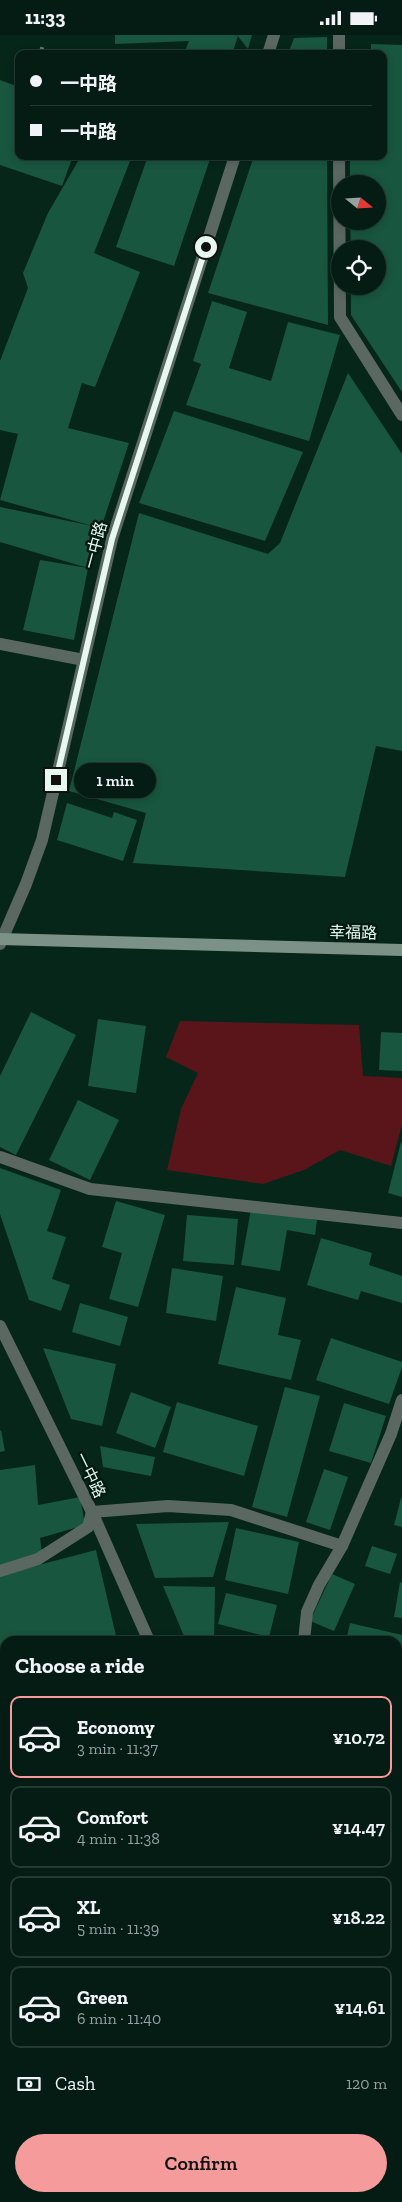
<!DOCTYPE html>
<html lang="en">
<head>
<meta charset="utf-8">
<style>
  body { margin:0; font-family:"Zilla Slab","Noto Sans SC",serif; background:#0d251d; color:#f1f3f6; height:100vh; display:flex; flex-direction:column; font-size:19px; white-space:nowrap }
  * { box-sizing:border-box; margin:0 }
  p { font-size:16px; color:#97a1a0 }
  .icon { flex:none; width:28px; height:28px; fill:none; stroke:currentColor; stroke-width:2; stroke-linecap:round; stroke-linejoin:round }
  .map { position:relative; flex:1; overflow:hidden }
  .panel { position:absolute; left:0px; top:1601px; width:402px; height:566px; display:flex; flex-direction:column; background:#041c14; border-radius:15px 15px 0 0; box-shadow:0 2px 8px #0003,0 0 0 1px #253a34 }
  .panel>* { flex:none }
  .top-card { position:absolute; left:15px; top:15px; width:372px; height:110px; border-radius:10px; box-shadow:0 2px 8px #0003,0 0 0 1px #253a34; display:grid; align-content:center; height:110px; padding:0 15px; background:#041c14 }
  .needle { width:32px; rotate:108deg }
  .fabs { position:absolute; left:331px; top:140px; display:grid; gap:10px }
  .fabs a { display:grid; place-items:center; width:55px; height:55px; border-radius:50%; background:#041c14; box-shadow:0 2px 8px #0003,0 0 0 1px #253a34; font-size:25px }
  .end { position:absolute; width:22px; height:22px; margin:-11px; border:6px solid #e7f8f0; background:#111; box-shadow:0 0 0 2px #111 }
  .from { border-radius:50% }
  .bubble { position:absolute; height:35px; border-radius:18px; background:#041c14; box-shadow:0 2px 8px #0003,0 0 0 1px #253a34; font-size:16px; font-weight:600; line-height:35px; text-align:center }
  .top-card b { display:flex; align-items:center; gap:18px; height:48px; font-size:19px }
  .top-card b+b { border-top:1px solid #253a34 }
  .top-card i { width:12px; height:12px; background:#f1f3f6 }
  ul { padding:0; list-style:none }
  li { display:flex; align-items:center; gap:15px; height:82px; margin:0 10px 8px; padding:0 5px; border:2px solid #253a34; border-radius:10px }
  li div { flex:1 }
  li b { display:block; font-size:19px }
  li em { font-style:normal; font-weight:600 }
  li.current { border-color:#f59b9b }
  li>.icon { width:45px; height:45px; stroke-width:1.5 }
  h2 { padding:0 15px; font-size:22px; line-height:60px }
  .pay { display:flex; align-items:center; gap:12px; height:55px; padding:0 15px; font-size:19px }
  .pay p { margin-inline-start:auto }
  .button { display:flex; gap:10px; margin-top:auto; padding:10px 15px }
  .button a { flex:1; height:58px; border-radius:30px; background:#f59b9b; color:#111; font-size:20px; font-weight:600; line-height:58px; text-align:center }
  .status { display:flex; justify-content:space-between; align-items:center; height:35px; padding:0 25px; background:#041c14; direction:ltr }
  .status svg { height:14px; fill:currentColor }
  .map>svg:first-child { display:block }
</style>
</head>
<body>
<div class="status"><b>11:33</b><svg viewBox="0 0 49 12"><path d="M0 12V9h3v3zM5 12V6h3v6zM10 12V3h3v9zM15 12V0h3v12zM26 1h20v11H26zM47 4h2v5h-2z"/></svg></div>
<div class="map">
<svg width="402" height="2167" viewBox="0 0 402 2167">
  <rect width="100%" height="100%" fill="#06261a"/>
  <path fill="#5a151b" d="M180 986 359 990 363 1041 402 1043V1089L391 1131 340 1115 304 1135 263 1149 167 1135 181 1074 198 1038 166 1022Z"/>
  <path fill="#18563f" d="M115 0H235L238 1 232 19H184L189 6 115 9Z
    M237 0H252L248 14Z
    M327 2V19H288L294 3Z
    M371 9 402 10V357L351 280V251H378V214H351L350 186H378V149H350V121H384V19H371Z
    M0 45 19 52V121H73L62 151 0 130Z
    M81 121H132L94 218 140 237 95 352 82 348 68 393 129 408 88 533 0 507V472L93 491 0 465 18 399 0 395V326L28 253 23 238 48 178Z
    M148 121H211L174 231 116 212Z
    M254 121H327L328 290 208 258Z
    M212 266 247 277 229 333 271 346 288 287 340 300 309 406 186 370 201 329 193 326Z
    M348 338 402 419V716L376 711 345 842 133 828 146 778 69 756 139 478 268 519 280 508Z
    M174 376 303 417 265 506 139 468Z
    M40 525 88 533 74 605 23 595Z
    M67 768 112 783 114 777 137 785 123 826 57 805Z
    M31 977 76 1000 16 1120 0 1112V1041Z
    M98 984 146 991 136 1058 88 1051Z
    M381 997 402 998V1036L379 1035Z
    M78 1065 119 1085 90 1145 49 1125Z
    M401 1107H402V1162L388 1158Z
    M0 1133 61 1155 47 1196 66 1202 52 1244 70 1250 61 1276 29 1265 0 1179Z
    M116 1166 165 1180 138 1272 109 1264 122 1218 102 1212Z
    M251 1174 317 1185 315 1200 287 1195 280 1236 241 1230Z
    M187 1180 238 1184 234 1230 183 1226Z
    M321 1203 372 1218 369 1230 402 1241V1268L361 1256 358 1265 307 1250Z
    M172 1233 223 1241 216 1286 166 1278Z
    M236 1252 286 1263 278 1300 301 1305 291 1345 218 1329Z
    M80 1268 128 1282 120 1311 72 1297Z
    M331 1303 402 1327V1332L389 1369 316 1345Z
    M43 1313 116 1329 102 1391 71 1384Z
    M285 1352 320 1361 287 1482 252 1472Z
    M131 1357 171 1372 155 1413 116 1398Z
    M177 1367 258 1391 244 1441 163 1417Z
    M344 1368 386 1381 371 1428 329 1416Z
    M1 1395 5 1416 0 1417V1396Z
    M100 1411 155 1422 151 1441 103 1432Z
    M35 1430 38 1470 80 1462 85 1490 40 1503 42 1518 0 1533V1435Z
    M324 1434 348 1442 330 1495 306 1487Z
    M401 1463 402 1464V1492L394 1490Z
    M229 1487 213 1542 155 1543 136 1489Z
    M236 1493 299 1507 288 1559 225 1545Z
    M372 1511 397 1519 390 1539 365 1531Z
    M96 1515 116 1601 93 1606H5V1626L0 1628V1540Z
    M332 1539 355 1549 334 1596 310 1586Z
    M400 1547 402 1548V1583L394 1582Z
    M163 1551 215 1552 214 1606H186Z
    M226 1558 277 1570 269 1602 218 1589Z
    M350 1588 402 1600V1647L398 1646V1606H346Z
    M312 1603 342 1604V1606H312Z
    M0 1734H5V1891L0 1892Z
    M402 1956V2005L398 2006V1957Z
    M0 1991H5V2038H0Z
    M277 2162H359L361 2167H279Z"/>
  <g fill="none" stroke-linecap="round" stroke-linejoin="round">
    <path stroke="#5d776d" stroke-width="3" stroke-dasharray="4 2.5" stroke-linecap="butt" d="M40 13 58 19
      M0 1986 5 1985"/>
    <path stroke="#5b6861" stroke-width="12" d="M339 0V19
      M339 121 340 282 402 380
      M0 609 84 625
      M0 1122 90 1154 402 1188
      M0 1536 38 1524 88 1492 92 1477 168 1471 231 1475 342 1511
      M398 1767 402 1768
      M398 1900 402 1899"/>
    <path stroke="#5b6861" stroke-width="12" d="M268 19 274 0
      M0 909 26 849 42 805 112 504 235 121
      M0 1291 92 1477 149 1606
      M304 1606 307 1577 319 1550 342 1511 391 1399 402 1365
      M398 2147 402 2157"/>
    <path stroke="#7c9287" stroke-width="12" d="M0 904 402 915"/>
  </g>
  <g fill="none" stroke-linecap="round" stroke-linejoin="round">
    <path stroke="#e7f8f0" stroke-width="6" d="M56 745 112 504 206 212"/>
  </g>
  <g text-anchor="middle" stroke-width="5" stroke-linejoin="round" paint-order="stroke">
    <g font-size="16" fill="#e7f8f0" stroke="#001c11">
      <text transform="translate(95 510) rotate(-75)" y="6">一中路</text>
      <text transform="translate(353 897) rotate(1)" y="6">幸福路</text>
      <text transform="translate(91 1440) rotate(64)" y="6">一中路</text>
    </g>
  </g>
</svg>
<div class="fabs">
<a><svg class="needle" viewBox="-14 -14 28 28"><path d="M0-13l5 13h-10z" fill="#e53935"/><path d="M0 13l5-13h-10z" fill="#97a1a0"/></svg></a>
<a><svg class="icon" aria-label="locate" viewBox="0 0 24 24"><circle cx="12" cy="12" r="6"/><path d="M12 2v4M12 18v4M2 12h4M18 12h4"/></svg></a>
</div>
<i class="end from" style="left:206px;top:212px"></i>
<i class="end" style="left:56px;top:745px"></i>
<div class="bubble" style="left:74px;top:728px;width:82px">1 min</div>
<div class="top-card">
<b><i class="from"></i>一中路</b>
<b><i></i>一中路</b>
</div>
<section class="panel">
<h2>Choose a ride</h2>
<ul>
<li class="current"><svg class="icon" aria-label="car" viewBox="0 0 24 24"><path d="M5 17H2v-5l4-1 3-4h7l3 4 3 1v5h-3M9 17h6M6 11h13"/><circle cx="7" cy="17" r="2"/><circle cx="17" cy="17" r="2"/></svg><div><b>Economy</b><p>3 min · 11:37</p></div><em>¥10.72</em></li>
<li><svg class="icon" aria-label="car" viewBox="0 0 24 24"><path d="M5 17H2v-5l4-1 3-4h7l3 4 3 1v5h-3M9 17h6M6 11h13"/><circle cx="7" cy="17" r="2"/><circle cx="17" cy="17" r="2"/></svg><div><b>Comfort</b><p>4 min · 11:38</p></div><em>¥14.47</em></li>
<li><svg class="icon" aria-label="car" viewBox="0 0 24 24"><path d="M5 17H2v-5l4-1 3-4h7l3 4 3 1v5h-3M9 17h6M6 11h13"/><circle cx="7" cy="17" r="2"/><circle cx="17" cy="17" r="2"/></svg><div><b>XL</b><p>5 min · 11:39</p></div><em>¥18.22</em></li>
<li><svg class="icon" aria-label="car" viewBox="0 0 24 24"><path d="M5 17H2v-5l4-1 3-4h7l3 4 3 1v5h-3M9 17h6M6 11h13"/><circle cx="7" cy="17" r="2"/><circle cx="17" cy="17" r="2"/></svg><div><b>Green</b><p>6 min · 11:40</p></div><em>¥14.61</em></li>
</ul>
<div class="pay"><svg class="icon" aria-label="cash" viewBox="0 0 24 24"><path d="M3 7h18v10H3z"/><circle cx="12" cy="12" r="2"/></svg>Cash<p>120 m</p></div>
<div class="button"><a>Confirm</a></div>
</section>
</div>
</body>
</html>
